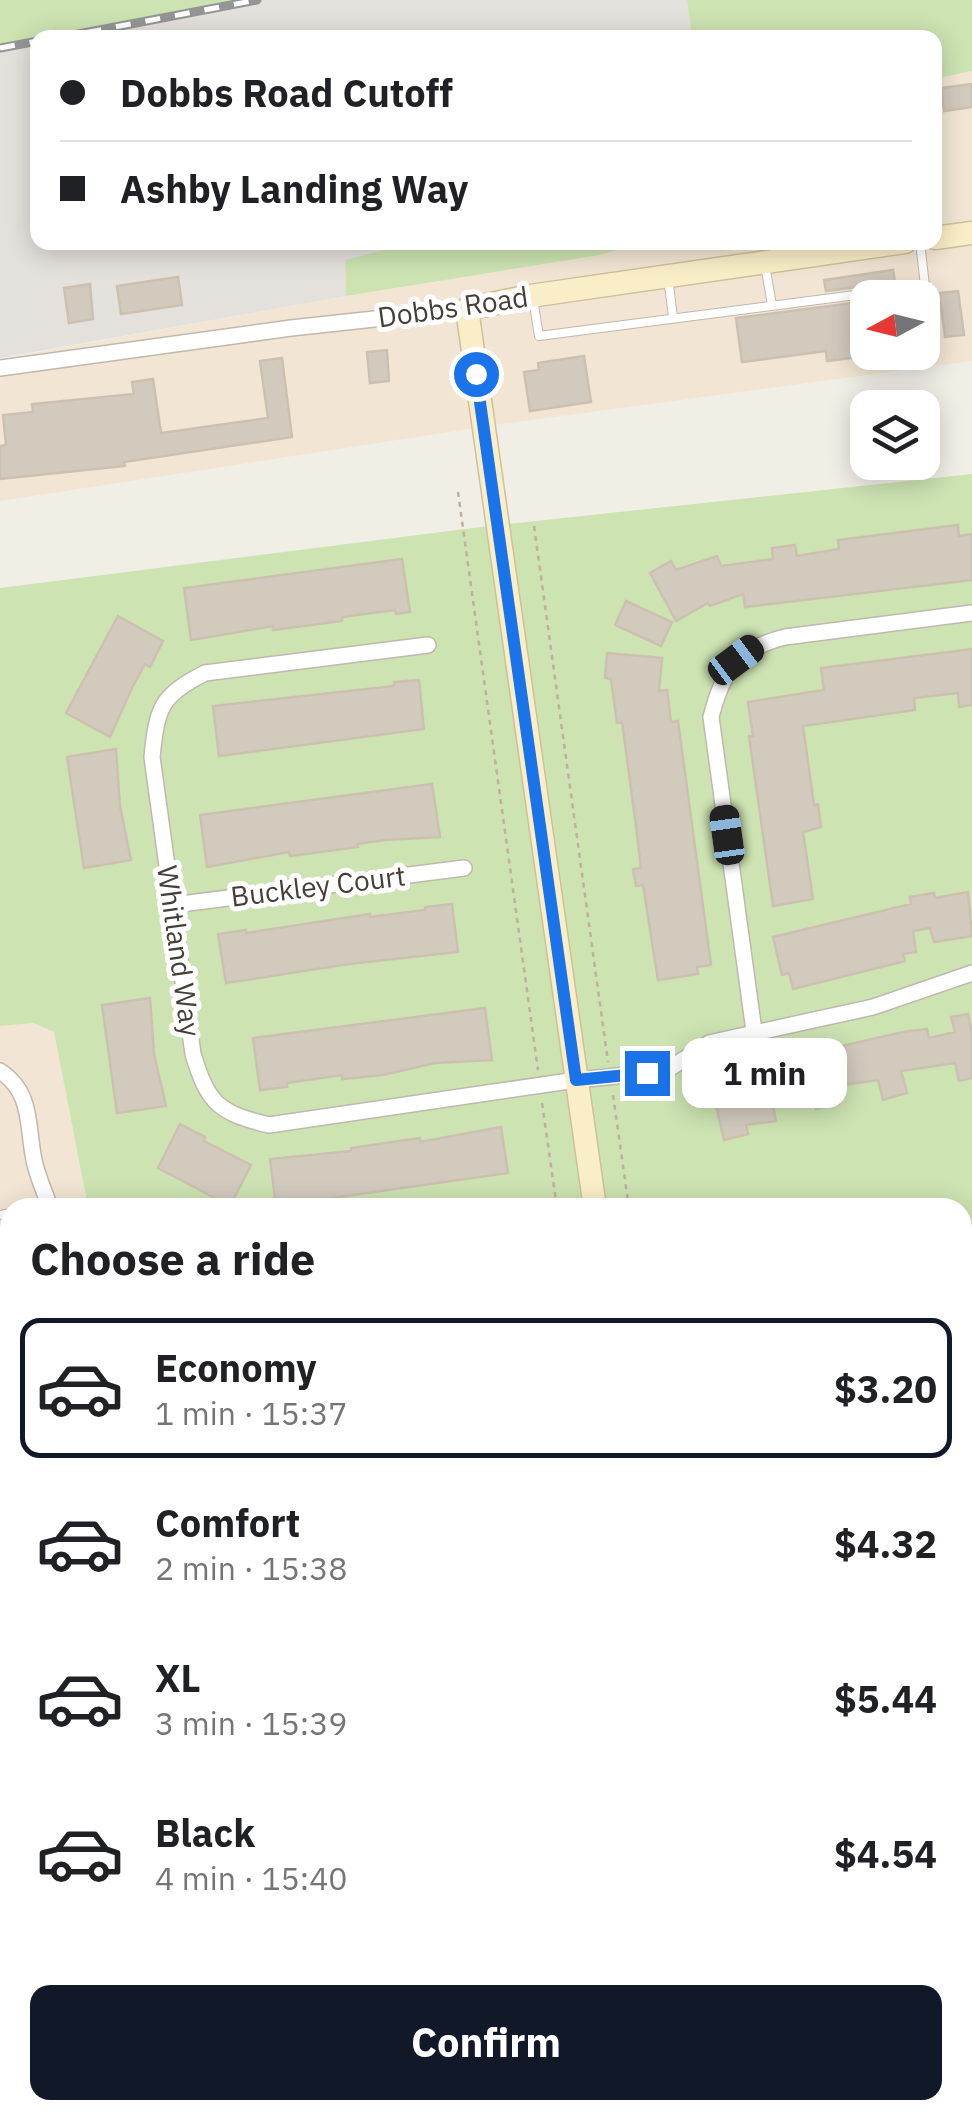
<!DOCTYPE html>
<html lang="en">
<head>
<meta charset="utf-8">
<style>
  body { margin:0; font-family:"IBM Plex Sans",sans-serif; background:#f2f2f2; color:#202124; height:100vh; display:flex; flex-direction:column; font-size:38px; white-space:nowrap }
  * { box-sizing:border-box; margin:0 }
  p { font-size:32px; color:#757577 }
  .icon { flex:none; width:55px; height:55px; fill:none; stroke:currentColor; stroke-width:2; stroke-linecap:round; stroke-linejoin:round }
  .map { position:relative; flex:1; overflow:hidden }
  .sheet { position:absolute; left:0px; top:1198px; width:972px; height:922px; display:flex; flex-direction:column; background:#fff; border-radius:30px 30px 0 0; box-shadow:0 5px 25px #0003 }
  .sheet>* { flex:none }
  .hud { position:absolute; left:30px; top:30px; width:912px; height:220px; border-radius:20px; box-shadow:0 5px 25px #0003; display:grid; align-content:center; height:220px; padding:0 30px; background:#fff }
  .needle { width:65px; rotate:263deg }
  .fabs { position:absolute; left:850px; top:280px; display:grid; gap:20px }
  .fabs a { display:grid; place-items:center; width:90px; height:90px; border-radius:20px; background:#fff; box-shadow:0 5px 25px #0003; font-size:50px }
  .end { position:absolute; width:45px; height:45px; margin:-22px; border:12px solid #1a73e8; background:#fff; box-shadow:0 0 0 5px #fff }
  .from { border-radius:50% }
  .bubble { position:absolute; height:70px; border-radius:20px; background:#fff; box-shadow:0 5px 25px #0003; font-size:32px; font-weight:700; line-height:70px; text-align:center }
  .car { position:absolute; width:30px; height:60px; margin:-30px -15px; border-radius:12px; box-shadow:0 0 8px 2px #0007; background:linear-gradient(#222 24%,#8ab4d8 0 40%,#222 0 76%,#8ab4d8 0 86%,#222 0) }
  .hud b { display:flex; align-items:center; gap:35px; height:95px; font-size:38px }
  .hud b+b { border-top:2px solid #e0e0e0 }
  .hud i { width:25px; height:25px; background:#202124 }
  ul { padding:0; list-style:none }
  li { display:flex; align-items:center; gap:30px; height:140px; margin:0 20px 15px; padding:0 10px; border:5px solid transparent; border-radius:20px }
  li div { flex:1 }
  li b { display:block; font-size:38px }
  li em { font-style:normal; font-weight:700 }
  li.selected { border-color:#111827 }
  li>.icon { width:90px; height:90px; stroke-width:1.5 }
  h2 { padding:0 30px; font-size:45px; line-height:120px }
  .primary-button { display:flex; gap:20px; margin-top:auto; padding:20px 30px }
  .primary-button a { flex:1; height:115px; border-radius:20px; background:#111827; color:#fff; font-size:40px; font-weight:700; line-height:115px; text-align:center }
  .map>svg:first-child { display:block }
</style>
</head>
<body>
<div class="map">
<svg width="972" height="2119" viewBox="0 0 972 2119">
  <rect width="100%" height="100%" fill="#f1eee6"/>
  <path fill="#e5e0d5" d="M10 2100V2110H226L227 2119H0V2110Z"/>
  <path fill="#f2e5d3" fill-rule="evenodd" d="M972 71V225L935 230V79Z
    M972 242V361L494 425 478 315ZM868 298H922V352H868Z
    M642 243H845L466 300 290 319 0 359 346 296 600 255Z
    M459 318 475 428 0 501V376L292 336Z
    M33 1023 54 1032 88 1207 10 1208V1799L0 1792V1026Z
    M972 1674V2119H630L635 2110H962V1679Z
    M0 1935 10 1943V2100L0 2110Z"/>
  <path fill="#e4e0db" d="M241 0H687L692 37 38 38V242L409 243 345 260 346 296 0 358V44Z"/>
  <path fill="#cde3b2" d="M0 0H241L0 44Z
    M687 0H972V71L935 79V38L692 37Z
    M409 243V242L642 243 600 255 346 296 345 260Z
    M972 474V1674L963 1679 962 1208 604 1207 508 524Z
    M489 526 585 1207H88L54 1032 33 1023 0 1026V588Z
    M406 2110H614L609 2119H417Z"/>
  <path fill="#d2cabd" stroke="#ccc1b0" stroke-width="2.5" d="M972 84V107L944 111 941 88Z
    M893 270 895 282 826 291 824 280Z
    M178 277 182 305 121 314 117 286Z
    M90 284 93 319 69 323 64 288Z
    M958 291 964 335 945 337 939 293Z
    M868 301V356L827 361 826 351 742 362 736 318Z
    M387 350 389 381 370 383 367 352Z
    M584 356 591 402 530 411 524 372 539 370 538 363Z
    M282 358 292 437 124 462 125 466 0 479V446L6 445 3 415 33 412 32 404 134 394 132 382 153 379 161 433 268 418 260 361Z
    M958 525 959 536 972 534V580L745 607 743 594 710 606 708 603 676 621 650 573 671 561 676 570 717 556 721 566 773 559 772 548 795 545 797 556 839 549 838 540Z
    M402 559 410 612 396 614 395 610 342 617V621L273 630V626L191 640 184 588Z
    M626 601 672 622 661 646 615 625Z
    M118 616 163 641 150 667 145 664 132 688 110 737 66 713Z
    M972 649V705L959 707 958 693 914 698 915 710 803 726 814 805 818 804 821 827 803 832 813 899 773 906 749 736H753L748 702 824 690 821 668Z
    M607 653 662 658 659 691 667 690 671 722 678 721 711 965 697 967 698 974 658 980 643 885 636 886 633 869 641 868 636 826 622 722 617 723 611 679 605 678Z
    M419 680 424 729 219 756 213 706 394 686V682Z
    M116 749 120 806 131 860 84 868 67 757Z
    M432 784 440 837 385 840 357 844 358 847 290 856 289 852 207 867 200 815Z
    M968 892 972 936 934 942 930 928 913 931 916 952 903 954 905 961 793 989 789 973 782 975 773 937 911 904 910 897 934 893 935 898Z
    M452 904 458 952 349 964 226 983 218 934 246 930V933L370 914V917L425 910V907Z
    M150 998 154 1054 166 1106 117 1113 102 1005Z
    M485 1008 492 1060 435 1063 383 1075 342 1079V1075L287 1083V1087L260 1090 253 1038Z
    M968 1014 972 1033V1078L959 1081 955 1063 901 1071 907 1093 883 1100 878 1080 836 1086 839 1104 816 1109 814 1096 773 1105 776 1121 746 1125 748 1134 724 1140 715 1101 722 1099 719 1085 745 1079 744 1070 774 1066 773 1063 807 1054 903 1032 927 1029 929 1038 955 1032 951 1017Z
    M180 1124 205 1137 204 1141 251 1165 230 1206 158 1168Z
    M501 1127 508 1173 276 1206 270 1159 351 1151V1148L420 1138V1142Z"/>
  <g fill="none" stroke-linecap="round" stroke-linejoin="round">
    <g stroke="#bfb8ad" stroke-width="10">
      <path id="lane" d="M765 265 772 305
        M668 277 673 317
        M533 299 539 336 925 286 920 242
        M0 1215 10 1213
        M0 1307 10 1305
        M962 1332 972 1331
        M0 1373 10 1372
        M0 1619 10 1618
        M0 1681 9 1748
        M962 1782 972 1775
        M962 1793 972 1796
        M0 1939 10 1946
        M962 1940 972 1937
        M962 2029 972 2037
        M0 2043 10 2032
        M962 2063 972 2051
        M724 2110 739 2119
        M956 2110 968 2119
        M540 2119 546 2110
        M919 2119 926 2110"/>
    </g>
    <g stroke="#bfb8ad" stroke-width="18">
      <path id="street" d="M0 368 291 328 467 309
        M428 645 205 673C160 696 157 708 152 757L193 1054C208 1104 219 1113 269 1125L576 1080 647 1073 672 1067 709 1043 873 1007 972 973
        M173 905 464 868
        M754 1031 711 717C723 670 737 649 785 637L972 613
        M0 1071C33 1092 27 1127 34 1160 37 1176 45 1192 50 1208
        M140 2110 141 2119"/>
    </g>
    <g stroke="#cec099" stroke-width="25">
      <path id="secondary" d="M935 238 972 233
        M595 1208 467 309 530 296 905 242
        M620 2119 625 2110"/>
    </g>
    <g stroke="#cf9b42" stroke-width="32">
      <path id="highway" d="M0 1829 10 1837
        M0 1896 10 1903
        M288 2110 300 2119
        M375 2110 387 2119"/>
    </g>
    <path stroke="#bdb19c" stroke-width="2.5" stroke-dasharray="5 5" stroke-linecap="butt" d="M458 492 538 1070
      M534 526 608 1062
      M613 1095 629 1208
      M542 1103 557 1208
      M581 2119 587 2110
      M672 2119 676 2110"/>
    <use href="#lane" stroke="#fff" stroke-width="8"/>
    <use href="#street" stroke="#fff" stroke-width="15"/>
    <use href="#secondary" stroke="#faeec8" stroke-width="22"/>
    <use href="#highway" stroke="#f1c671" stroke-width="30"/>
    <g stroke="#959595" stroke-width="9">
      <path id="rail" d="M57 38 257 0
        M0 48 38 41"/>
    </g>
    <use href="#rail" stroke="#fff" stroke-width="5" stroke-dasharray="15" stroke-linecap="butt"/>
  </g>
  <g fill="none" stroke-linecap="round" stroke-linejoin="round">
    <path stroke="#1a73e8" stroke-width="12" d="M476 374 576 1080 647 1073"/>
  </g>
  <g text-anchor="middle" stroke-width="10" stroke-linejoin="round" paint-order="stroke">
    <g font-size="28" fill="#443e36" stroke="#fff">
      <text transform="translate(453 307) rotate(-8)" y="10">Dobbs Road</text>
      <text transform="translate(318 886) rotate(-7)" y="10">Buckley Court</text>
      <text transform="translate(179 951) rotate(82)" y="10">Whitland Way</text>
    </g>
  </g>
</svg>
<div class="fabs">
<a><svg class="needle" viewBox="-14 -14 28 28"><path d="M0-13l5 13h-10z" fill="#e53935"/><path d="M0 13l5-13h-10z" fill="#757577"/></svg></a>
<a><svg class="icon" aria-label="layers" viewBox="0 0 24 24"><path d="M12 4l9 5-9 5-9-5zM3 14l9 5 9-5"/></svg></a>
</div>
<i class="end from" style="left:476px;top:374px"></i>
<i class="end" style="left:647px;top:1073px"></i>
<div class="bubble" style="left:682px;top:1038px;width:165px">1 min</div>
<i class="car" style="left:736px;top:660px;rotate:53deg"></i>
<i class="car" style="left:727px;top:835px;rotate:352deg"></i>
<div class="hud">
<b><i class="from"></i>Dobbs Road Cutoff</b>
<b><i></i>Ashby Landing Way</b>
</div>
<section class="sheet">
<h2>Choose a ride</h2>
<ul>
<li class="selected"><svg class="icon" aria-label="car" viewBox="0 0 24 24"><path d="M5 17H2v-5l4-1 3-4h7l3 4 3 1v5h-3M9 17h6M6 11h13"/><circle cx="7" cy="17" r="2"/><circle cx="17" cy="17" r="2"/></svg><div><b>Economy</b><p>1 min · 15:37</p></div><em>$3.20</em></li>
<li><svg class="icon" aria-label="car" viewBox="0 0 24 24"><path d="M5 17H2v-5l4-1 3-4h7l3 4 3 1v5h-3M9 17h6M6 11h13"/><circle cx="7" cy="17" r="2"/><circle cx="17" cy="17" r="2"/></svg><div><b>Comfort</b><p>2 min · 15:38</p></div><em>$4.32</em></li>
<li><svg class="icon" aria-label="car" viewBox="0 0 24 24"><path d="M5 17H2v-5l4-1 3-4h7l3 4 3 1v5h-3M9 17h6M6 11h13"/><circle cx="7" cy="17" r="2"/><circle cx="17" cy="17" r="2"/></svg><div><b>XL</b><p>3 min · 15:39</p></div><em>$5.44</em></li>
<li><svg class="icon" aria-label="car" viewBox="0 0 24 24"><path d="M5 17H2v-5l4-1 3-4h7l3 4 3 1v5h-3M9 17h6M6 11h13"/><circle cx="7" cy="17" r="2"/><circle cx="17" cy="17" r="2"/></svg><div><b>Black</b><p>4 min · 15:40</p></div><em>$4.54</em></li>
</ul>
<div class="primary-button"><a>Confirm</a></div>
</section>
</div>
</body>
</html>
